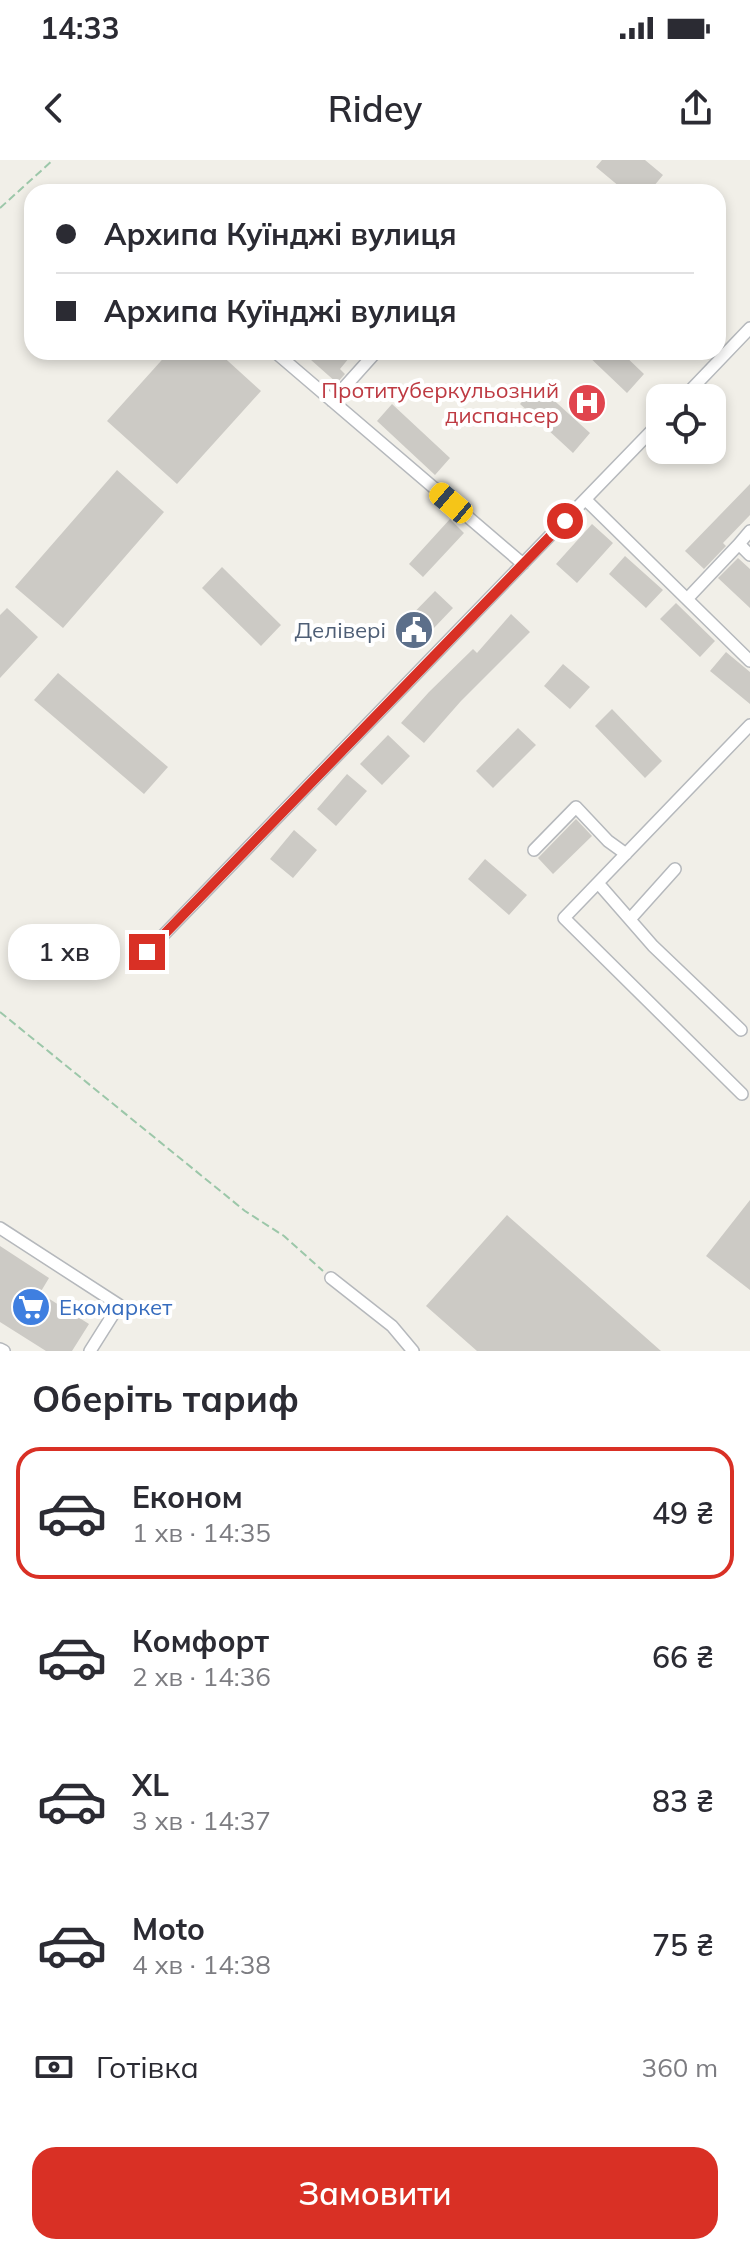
<!DOCTYPE html>
<html lang="uk">
<head>
<meta charset="utf-8">
<style>
  body { margin:0; font-family:Mulish,sans-serif; background:#f2f2f3; color:#2b2b33; height:100vh; display:flex; flex-direction:column; font-size:30px; white-space:nowrap }
  * { box-sizing:border-box; margin:0 }
  p { font-size:26px; color:#7c7c81 }
  .icon { flex:none; width:44px; height:44px; fill:none; stroke:currentColor; stroke-width:2; stroke-linecap:round; stroke-linejoin:round }
  .map { position:relative; height:1191px; overflow:hidden }
  .drawer { display:flex; flex-direction:column; background:#fff; flex:1 }
  .drawer>* { flex:none }
  .banner { position:absolute; left:24px; top:24px; width:702px; height:176px; border-radius:24px; box-shadow:0 4px 12px #0003; display:grid; align-content:center; height:176px; padding:0 32px; background:#fff }
  .controls { position:absolute; left:646px; top:224px; display:grid; gap:16px }
  .controls a { display:grid; place-items:center; width:80px; height:80px; border-radius:16px; background:#fff; box-shadow:0 4px 12px #0003; font-size:40px }
  .end { position:absolute; width:36px; height:36px; margin:-18px; border:10px solid #d93025; background:#fff; box-shadow:0 0 0 4px #fff }
  .from { border-radius:50% }
  .bubble { position:absolute; height:56px; border-radius:24px; background:#fff; box-shadow:0 4px 12px #0003; font-size:26px; font-weight:600; line-height:56px; text-align:center }
  .car { position:absolute; width:24px; height:48px; margin:-24px -12px; border-radius:10px; box-shadow:0 0 6px 2px #0007; background:linear-gradient(#f5c518 24%,#345 0 40%,#f5c518 0 76%,#345 0 86%,#f5c518 0) }
  .banner b { display:flex; align-items:center; gap:28px; height:76px; font-size:30px }
  .banner b+b { border-top:2px solid #e1e1e2 }
  .banner i { width:20px; height:20px; background:#2b2b33 }
  ul { padding:0; list-style:none }
  li { display:flex; align-items:center; gap:24px; height:132px; margin:0 16px 12px; padding:0 16px; border:4px solid transparent; border-radius:24px }
  li div { flex:1 }
  li b { display:block; font-size:30px }
  li em { font-style:normal; font-weight:600 }
  li.current { border-color:#d93025 }
  li>.icon { width:72px; height:72px; stroke-width:1.5 }
  h2 { padding:0 32px; font-size:36px; line-height:96px }
  .pay { display:flex; align-items:center; gap:20px; height:88px; padding:0 32px; font-size:30px }
  .pay p { margin-inline-start:auto }
  .action { display:flex; gap:16px; margin-top:auto; padding:16px 32px }
  .action a { flex:1; height:92px; border-radius:24px; background:#d93025; color:#fff; font-size:32px; font-weight:600; line-height:92px; text-align:center }
  .status { display:flex; justify-content:space-between; align-items:center; height:56px; padding:0 40px; background:#fff; direction:ltr }
  .status svg { height:22px; fill:currentColor }
  header { display:flex; justify-content:space-between; align-items:center; height:104px; padding:0 32px; background:#fff; font-size:36px; font-weight:600 }
  .map>svg:first-child { display:block }
</style>
</head>
<body>
<div class="status"><b>14:33</b><svg viewBox="0 0 49 12"><path d="M0 12V9h3v3zM5 12V6h3v6zM10 12V3h3v9zM15 12V0h3v12zM26 1h20v11H26zM47 4h2v5h-2z"/></svg></div>
<header><svg class="icon" aria-label="back" viewBox="0 0 24 24"><path d="M15 5l-7 7 7 7"/></svg>Ridey<svg class="icon" aria-label="share" viewBox="0 0 24 24"><path d="M12 15V3M7 8l5-5 5 5M5 13v7h14v-7"/></svg></header>
<div class="map">
<svg width="750" height="1191" viewBox="0 0 750 1191">
  <rect width="100%" height="100%" fill="#f1efe8"/>
  <path fill="#cccac5" d="M602 0H645L663 15 649 32H626L596 7Z
    M169 192H218L261 231 177 324 107 261Z
    M302 192H354L340 209 345 214 337 223Z
    M584 192H621L644 214 627 233Z
    M537 225 590 273 573 293 520 244Z
    M392 244 450 298 435 315 377 261Z
    M117 310 164 352 63 468 15 427Z
    M750 324V355L723 383 726 386 704 409 685 391Z
    M450 359 464 373 423 417 409 404Z
    M592 364 613 383 577 423 556 404Z
    M625 396 663 430 646 448 609 414Z
    M738 398 750 409V448L718 418Z
    M222 407 281 465 261 486 202 428Z
    M435 431 453 448 413 490 395 472Z
    M676 443 715 481 700 497 660 459Z
    M7 448 38 477 0 518V455Z
    M511 454 530 472 461 541 424 583 401 563 429 532 473 489 477 493Z
    M726 492 750 512V544L710 511Z
    M563 504 590 527 570 549 544 526Z
    M58 513 168 607 144 634 34 540Z
    M612 549 662 601 645 618 595 566Z
    M518 568 536 585 493 628 476 611Z
    M388 575 410 596 382 625 360 604Z
    M347 614 367 631 336 666 317 649Z
    M576 659 592 676 553 714 538 698Z
    M294 670 317 690 293 718 270 699Z
    M485 699 527 735 509 755 468 719Z
    M750 1040V1130L706 1096Z
    M507 1055 661 1191H477L426 1146Z
    M0 1086 49 1118 40 1133 89 1164 72 1191H46L0 1162Z"/>
  <g fill="none" stroke-linecap="round" stroke-linejoin="round">
    <g stroke="#b5b8bc" stroke-width="14">
      <path id="minor" d="M275 192 523 404
        M683 238 750 168
        M332 241 376 192
        M586 340 750 501
        M739 384 750 371
        M687 439 739 384 750 395
        M534 690 576 647 608 681 626 694
        M598 723 653 786 741 870
        M631 758 675 709
        M147 792 660 262
        M742 934 564 758 750 565
        M0 1068 119 1145 90 1191
        M331 1118 392 1166 413 1191
        M0 1189 4 1191"/>
    </g>
    <path stroke="#9cc7a9" stroke-width="2" stroke-dasharray="8 4" stroke-linecap="butt" d="M0 48 53 0
      M0 852 245 1051 284 1076 323 1111"/>
    <use href="#minor" stroke="#fff" stroke-width="11"/>
  </g>
  <g fill="none" stroke-linecap="round" stroke-linejoin="round">
    <path stroke="#d93025" stroke-width="10" d="M147 792 565 361"/>
  </g>
  <defs>
    <g id="hospital-disc" transform="scale(2)"><circle r="9.5" fill="#e0444e" stroke="#fff"/><path d="M-5-5h3v3.5h4V-5h3V5h-3V1.5h-4V5h-3Z" fill="#fff"/></g>
    <g id="civic-disc" transform="scale(2)"><circle r="9.5" fill="#5c6f8a" stroke="#fff"/><path d="M-.6-6.5H3V-4.5H.6V-3L4-1V1h2V6H-6V1h2V-1L-.6-3ZM-1.2 2.5V6h2.4V2.5Z" fill="#fff"/></g>
    <g id="supermarket-disc" transform="scale(2)"><circle r="9.5" fill="#3f7fe0" stroke="#fff"/><path d="M-6-5.5h2.5l.6 2H6L4.5 2H-2.5L-4.4-4H-6ZM-1.5 3.2a1.3 1.3 0 1 0 .1 0ZM3 3.2a1.3 1.3 0 1 0 .1 0Z" fill="#fff"/></g>
  </defs>
  <g fill-rule="evenodd">
    <use href="#hospital-disc" x="587" y="243"/>
    <use href="#civic-disc" x="414" y="470"/>
    <use href="#supermarket-disc" x="31" y="1147"/>
  </g>
  <g text-anchor="middle" stroke-width="8" stroke-linejoin="round" paint-order="stroke">
    <g font-size="22" fill="#be3a42" stroke="#fff" text-anchor="end">
      <text x="559" y="238">Протитуберкульозний<tspan x="559" dy="25">диспансер</tspan></text>
    </g>
    <g font-size="22" fill="#4e5e75" stroke="#fff" text-anchor="end">
      <text x="386" y="478">Делівері</text>
    </g>
    <g font-size="22" fill="#366cbe" stroke="#fff" text-anchor="start">
      <text x="59" y="1155">Екомаркет</text>
    </g>
  </g>
</svg>
<div class="controls">
<a><svg class="icon" aria-label="locate" viewBox="0 0 24 24"><circle cx="12" cy="12" r="6"/><path d="M12 2v4M12 18v4M2 12h4M18 12h4"/></svg></a>
</div>
<i class="end from" style="left:565px;top:361px"></i>
<i class="end" style="left:147px;top:792px"></i>
<div class="bubble" style="left:8px;top:764px;width:112px">1 хв</div>
<i class="car" style="left:451px;top:343px;rotate:310deg"></i>
<div class="banner">
<b><i class="from"></i>Архипа Куїнджі вулиця</b>
<b><i></i>Архипа Куїнджі вулиця</b>
</div>
</div>
<section class="drawer">
<h2>Оберіть тариф</h2>
<ul>
<li class="current"><svg class="icon" aria-label="car" viewBox="0 0 24 24"><path d="M5 17H2v-5l4-1 3-4h7l3 4 3 1v5h-3M9 17h6M6 11h13"/><circle cx="7" cy="17" r="2"/><circle cx="17" cy="17" r="2"/></svg><div><b>Економ</b><p>1 хв · 14:35</p></div><em>49 ₴</em></li>
<li><svg class="icon" aria-label="car" viewBox="0 0 24 24"><path d="M5 17H2v-5l4-1 3-4h7l3 4 3 1v5h-3M9 17h6M6 11h13"/><circle cx="7" cy="17" r="2"/><circle cx="17" cy="17" r="2"/></svg><div><b>Комфорт</b><p>2 хв · 14:36</p></div><em>66 ₴</em></li>
<li><svg class="icon" aria-label="car" viewBox="0 0 24 24"><path d="M5 17H2v-5l4-1 3-4h7l3 4 3 1v5h-3M9 17h6M6 11h13"/><circle cx="7" cy="17" r="2"/><circle cx="17" cy="17" r="2"/></svg><div><b>XL</b><p>3 хв · 14:37</p></div><em>83 ₴</em></li>
<li><svg class="icon" aria-label="car" viewBox="0 0 24 24"><path d="M5 17H2v-5l4-1 3-4h7l3 4 3 1v5h-3M9 17h6M6 11h13"/><circle cx="7" cy="17" r="2"/><circle cx="17" cy="17" r="2"/></svg><div><b>Moto</b><p>4 хв · 14:38</p></div><em>75 ₴</em></li>
</ul>
<div class="pay"><svg class="icon" aria-label="cash" viewBox="0 0 24 24"><path d="M3 7h18v10H3z"/><circle cx="12" cy="12" r="2"/></svg>Готівка<p>360 m</p></div>
<div class="action"><a>Замовити</a></div>
</section>
</body>
</html>
